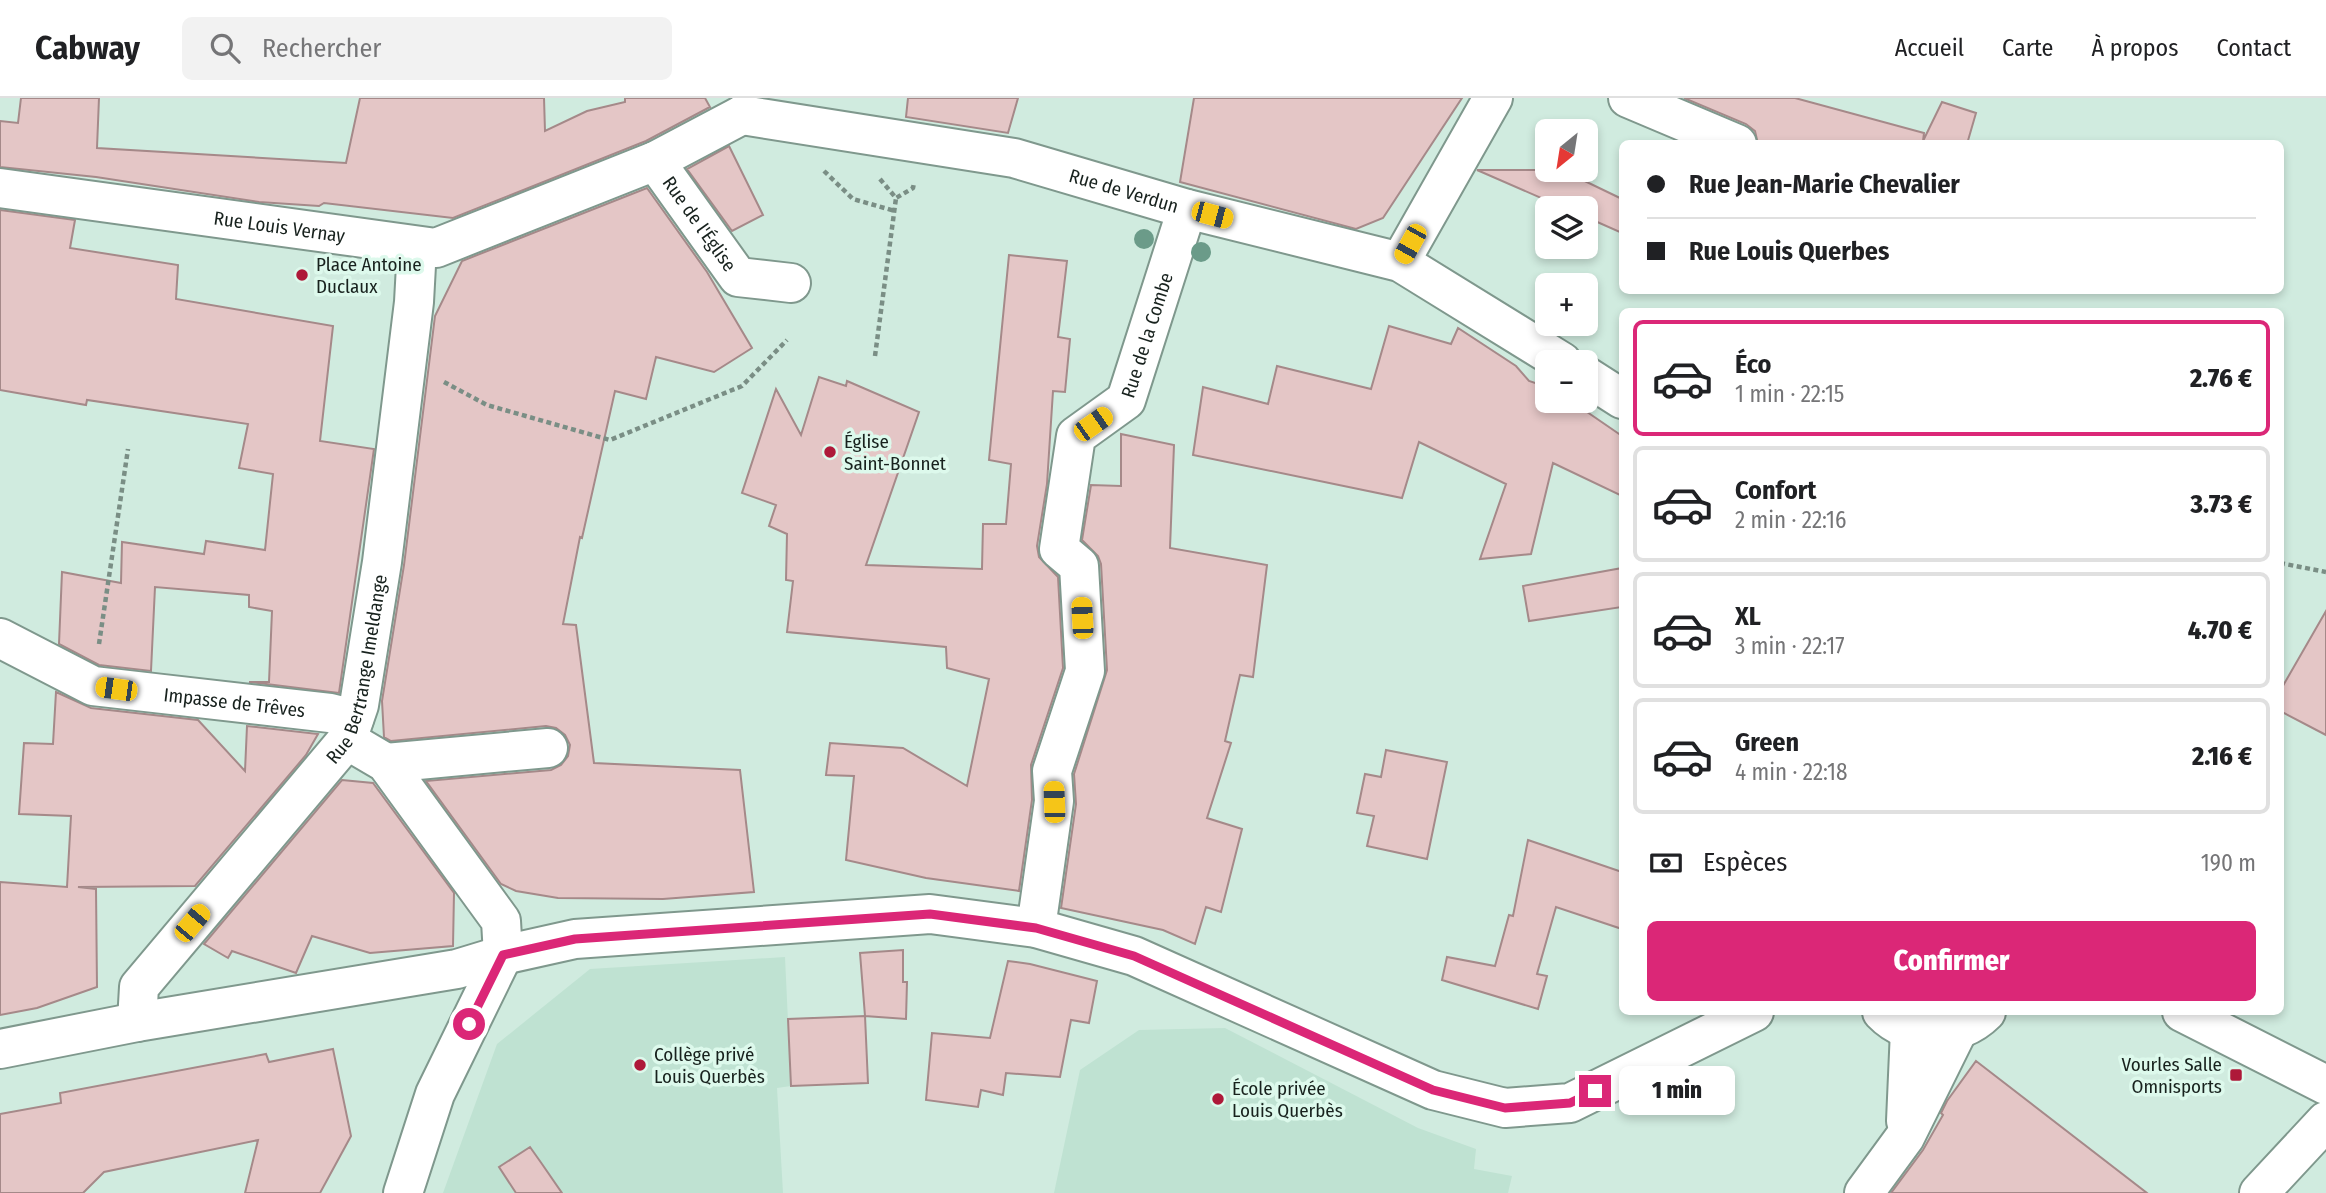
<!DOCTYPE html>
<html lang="fr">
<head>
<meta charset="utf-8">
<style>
  body { margin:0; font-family:"Fira Sans Condensed",sans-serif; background:#f2f2f2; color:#202124; height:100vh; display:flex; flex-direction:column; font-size:26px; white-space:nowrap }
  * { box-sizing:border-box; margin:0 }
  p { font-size:23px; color:#757577 }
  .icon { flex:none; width:38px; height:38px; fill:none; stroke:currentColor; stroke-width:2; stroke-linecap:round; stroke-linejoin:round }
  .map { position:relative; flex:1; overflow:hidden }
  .sheet { position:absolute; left:1619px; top:210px; width:665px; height:707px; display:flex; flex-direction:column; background:#fff; border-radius:10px; box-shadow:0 4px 10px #0003 }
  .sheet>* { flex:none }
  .guide { position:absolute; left:1619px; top:42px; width:665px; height:154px; border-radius:10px; box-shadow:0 4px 10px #0003; display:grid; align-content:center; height:154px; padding:0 28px; background:#fff }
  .needle { width:46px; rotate:210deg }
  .controls { position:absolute; left:1535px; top:21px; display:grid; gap:14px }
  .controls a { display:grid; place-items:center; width:63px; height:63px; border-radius:10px; background:#fff; box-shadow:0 4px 10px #0003; font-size:35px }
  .end { position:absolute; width:32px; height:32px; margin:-16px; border:9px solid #db2777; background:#fff; box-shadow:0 0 0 4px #fff }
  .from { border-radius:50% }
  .bubble { position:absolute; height:49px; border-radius:10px; background:#fff; box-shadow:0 4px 10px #0003; font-size:23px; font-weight:800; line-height:49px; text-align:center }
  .car { position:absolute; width:21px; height:42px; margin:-21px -10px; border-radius:9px; box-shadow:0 0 5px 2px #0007; background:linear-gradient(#f5c518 24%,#345 0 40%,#f5c518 0 76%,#345 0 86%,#f5c518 0) }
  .guide b { display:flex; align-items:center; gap:24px; height:66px; font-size:26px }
  .guide b+b { border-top:2px solid #e0e0e0 }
  .guide i { width:18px; height:18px; background:#202124 }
  ul { padding:12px 0 0; list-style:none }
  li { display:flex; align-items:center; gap:21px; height:116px; margin:0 14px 10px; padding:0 14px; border:4px solid #e0e0e0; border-radius:10px }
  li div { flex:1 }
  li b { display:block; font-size:26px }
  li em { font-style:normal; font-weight:800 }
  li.selected { border-color:#db2777 }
  li>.icon { width:63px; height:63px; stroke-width:1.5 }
  .pay { display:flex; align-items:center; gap:18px; height:77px; padding:0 28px; font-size:26px }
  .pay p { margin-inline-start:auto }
  .primary-button { display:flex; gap:14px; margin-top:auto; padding:14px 28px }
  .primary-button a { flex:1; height:80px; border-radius:10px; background:#db2777; color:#fff; font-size:28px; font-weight:800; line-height:80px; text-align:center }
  header { display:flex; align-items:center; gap:42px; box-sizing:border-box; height:98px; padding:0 35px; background:#fff; border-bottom:2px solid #e0e0e0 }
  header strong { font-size:33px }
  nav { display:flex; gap:38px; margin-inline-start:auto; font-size:24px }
  .search { width:490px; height:63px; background:#f2f2f2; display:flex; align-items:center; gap:18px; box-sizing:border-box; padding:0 24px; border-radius:10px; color:#757577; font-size:26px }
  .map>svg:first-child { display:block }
</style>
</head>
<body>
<header>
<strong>Cabway</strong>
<div class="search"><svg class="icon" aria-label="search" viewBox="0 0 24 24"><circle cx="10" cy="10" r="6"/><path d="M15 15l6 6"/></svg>Rechercher</div>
<nav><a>Accueil</a><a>Carte</a><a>À propos</a><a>Contact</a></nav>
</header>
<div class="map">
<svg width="2326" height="1095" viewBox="0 0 2326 1095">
  <rect width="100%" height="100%" fill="#d0ebdf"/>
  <path fill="#bfe2d2" d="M785 859 791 988 777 990 783 1095H443L497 946 590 871Z
    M1225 930 1418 1030 1476 1051 1474 1071 1512 1078 1508 1095H1054L1080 972 1139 932Z"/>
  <path fill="#e4c6c6" stroke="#a58989" stroke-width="2" d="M21 0H99L97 50 346 65 360 0H544L545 33 587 13 625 4V0H705L710 9 646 43 453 120 324 105 319 108 259 104 96 79 0 69V23L18 25Z
    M908 0H1018L1008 35 906 19Z
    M1194 0H1462L1383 120 1356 131 1180 84Z
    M1684 0H1795L1924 35 1923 43 1942 4 1976 15 1967 46H1758L1755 33 1746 26Z
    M729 48 763 117 732 133 687 71Z
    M1477 72H1562L1622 101V135L1586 119V110H1564Z
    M647 90 707 174 752 250 714 274 656 259 646 301 615 293 582 440 580 439 563 526 576 527 594 665 740 672 754 794 663 801 558 800 516 793 501 786 426 683 551 672 561 667 568 658 570 647 565 637 556 630 546 628 391 643 384 639 382 603 404 467 435 218 462 163Z
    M0 112 75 122 70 150 178 167 176 201 333 228 320 343 374 351 339 595 249 584H269L272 513 249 509V497L155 489 151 573 99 567 59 546 62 474 121 485 122 444 204 456 206 443 265 452 273 376 239 370 248 326 87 302 86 307 0 292Z
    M1009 157 1067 163 1058 239 1070 241 1065 294 1053 293 1047 386 1037 448 1039 459 1058 479 1063 570 1031 667 1032 702 1019 793 926 780 846 762 854 678 826 677 830 645 903 650 967 688 989 581 947 570 946 549 787 534 793 483 786 482 787 436 769 428 776 407 742 395 776 291 801 337 819 279 846 288 847 283 919 314 866 467 982 471 983 426H1006L1011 366 989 362Z
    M1389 228 1451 246 1458 230 1516 268 1529 283 1547 289V303H1571L1622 338V398L1553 365 1531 456 1480 461 1506 386 1419 344 1402 400 1193 357 1203 289 1268 306 1277 268 1371 291Z
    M1121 336 1174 347 1170 450 1267 467 1253 579 1240 577 1225 643 1231 645 1207 720 1242 731 1221 814 1206 809 1195 846 1163 832 1061 810 1076 706 1074 676 1107 572 1101 466 1098 458 1082 442 1091 387 1121 388Z
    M1622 470V509L1529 523 1523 488Z
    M2326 513V637L2280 613V593Z
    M56 594 91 610 198 622 245 673 247 628 318 636 306 657 195 788 78 789 96 791 97 889 37 910 0 917V784L67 789 71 718 19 716 24 645 53 646Z
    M1386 652 1447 664 1427 761 1367 748 1374 718 1357 715 1365 676 1381 679Z
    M342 682 373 685 454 795 453 848 370 855 312 838 296 875 232 853 228 860 204 846Z
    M1528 742 1622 774V831L1556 809 1537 876 1547 878 1538 911 1442 882 1447 859 1495 868 1509 817 1513 818Z
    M903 852V884H907L906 921 865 918 860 855Z
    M1008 863 1030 866 1097 883 1089 925 1071 922 1060 979 1006 975 1003 997 981 992 978 1009 926 1002 932 935 990 940Z
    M865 918 868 985 791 988 788 921Z
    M333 951 351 1038 320 1095H245L258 1042 104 1074 83 1095H0V1016L61 1005 60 995 266 956 269 964Z
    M1976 963 2147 1095H1891L1923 1052 1943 1017 1941 1015 1947 1003Z
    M530 1049 542 1066 562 1095H516L499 1069Z"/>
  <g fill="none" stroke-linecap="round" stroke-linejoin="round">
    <g stroke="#7f988d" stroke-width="42">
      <g id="minor">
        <path d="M1628 0 1737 46"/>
        <path id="s1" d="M742 17 1014 60 1187 111 1400 164 1562 264"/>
        <path id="s2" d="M655 63 738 179 791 185"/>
        <path id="s3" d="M0 90 436 150 655 63 742 17"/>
        <path d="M1400 164 1493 0"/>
        <path d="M1586 278 1622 301"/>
        <path id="s4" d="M0 540 93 588 330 615 354 621"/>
        <path d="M347 642 386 665 501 823 503 857 435 996 403 1095"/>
        <path d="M386 665 548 650"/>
        <path id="s5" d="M1036 830 1054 703 1052 673 1085 573 1079 468 1059 451 1076 338 1126 302 1187 111"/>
        <path d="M1882 914C1910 943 1958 942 1986 914"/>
        <path d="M2182 914 2326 987"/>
        <path id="s6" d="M137 924 139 889 347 642 359 607 382 464 414 204 417 149"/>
        <path d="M0 951 137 924 457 871 503 857 575 841 930 816 1036 830 1134 858 1433 992 1505 1010 1570 1005 1754 914"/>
        <path d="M1906 1023 1910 932"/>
        <path d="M1864 1095 1905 1039 1958 932"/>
        <path d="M2259 1095 2326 1023"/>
      </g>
    </g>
    <path stroke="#7a8e85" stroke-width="4.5" stroke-dasharray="5 3.5" stroke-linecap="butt" d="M824 73 853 101 895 113
      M880 81 896 100 913 90 914 85
      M875 258 896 100
      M444 284 487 307 610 342 742 288 787 242
      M2280 465 2326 474
      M99 546 128 351"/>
    <use href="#minor" stroke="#fff" stroke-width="38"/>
  </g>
  <g fill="#6b9b89">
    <circle cx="1144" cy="141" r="10"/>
    <circle cx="1201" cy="154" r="10"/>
  </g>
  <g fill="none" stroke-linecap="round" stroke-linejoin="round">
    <path stroke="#db2777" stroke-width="9" d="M469 926 503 857 575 841 930 816 1036 830 1134 858 1433 992 1505 1010 1570 1005 1595 993"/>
  </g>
  <g fill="#ae1939" stroke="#ddf9ec" stroke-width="2.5">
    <circle cx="302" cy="177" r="7"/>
    <circle cx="830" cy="354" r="7"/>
    <circle cx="640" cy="967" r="7"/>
    <rect x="2229" y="970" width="14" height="14" rx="3.5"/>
    <circle cx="1218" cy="1001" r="7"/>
  </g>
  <g text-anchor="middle" stroke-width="7" stroke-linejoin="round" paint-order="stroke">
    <g font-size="19" fill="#18221e" stroke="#ddf9ec">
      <text dy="7" stroke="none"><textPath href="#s1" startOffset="390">Rue de Verdun</textPath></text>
      <text dy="7" stroke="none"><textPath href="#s2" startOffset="77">Rue de l'Église</textPath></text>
      <text dy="7" stroke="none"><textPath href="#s3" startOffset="282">Rue Louis Vernay</textPath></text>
      <text dy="7" stroke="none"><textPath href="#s5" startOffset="639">Rue de la Combe</textPath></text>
      <text dy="7" stroke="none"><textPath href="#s6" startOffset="429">Rue Bertrange Imeldange</textPath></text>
      <text dy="7" stroke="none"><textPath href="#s4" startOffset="247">Impasse de Trêves</textPath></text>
    </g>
    <g font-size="19" fill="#18221e" stroke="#ddf9ec" text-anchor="start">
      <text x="316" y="173">Place Antoine<tspan x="316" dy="22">Duclaux</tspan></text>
      <text x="844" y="350">Église<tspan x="844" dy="22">Saint-Bonnet</tspan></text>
      <text x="654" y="963">Collège privé<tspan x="654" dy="22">Louis Querbès</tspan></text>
      <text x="2222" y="973" text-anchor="end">Vourles Salle<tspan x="2222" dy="22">Omnisports</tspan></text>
      <text x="1232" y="997">École privée<tspan x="1232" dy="22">Louis Querbès</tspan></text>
    </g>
  </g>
</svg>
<div class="controls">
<a><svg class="needle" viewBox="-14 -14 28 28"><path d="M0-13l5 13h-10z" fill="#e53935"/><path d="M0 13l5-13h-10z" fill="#757577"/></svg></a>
<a><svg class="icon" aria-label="layers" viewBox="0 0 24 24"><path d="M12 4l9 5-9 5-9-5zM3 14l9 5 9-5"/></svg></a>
<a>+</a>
<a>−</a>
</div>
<i class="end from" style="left:469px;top:926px"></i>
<i class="end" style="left:1595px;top:993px"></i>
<div class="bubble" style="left:1619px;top:968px;width:116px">1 min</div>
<i class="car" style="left:1212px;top:117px;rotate:105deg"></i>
<i class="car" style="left:1410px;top:146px;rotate:209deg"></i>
<i class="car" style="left:1093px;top:326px;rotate:55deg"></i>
<i class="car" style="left:1082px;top:520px;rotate:357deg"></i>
<i class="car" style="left:116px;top:591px;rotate:278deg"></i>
<i class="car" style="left:1054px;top:704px;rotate:358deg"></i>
<i class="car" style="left:192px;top:825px;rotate:40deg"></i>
<div class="guide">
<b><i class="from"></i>Rue Jean-Marie Chevalier</b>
<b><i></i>Rue Louis Querbes</b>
</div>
<section class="sheet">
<ul>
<li class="selected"><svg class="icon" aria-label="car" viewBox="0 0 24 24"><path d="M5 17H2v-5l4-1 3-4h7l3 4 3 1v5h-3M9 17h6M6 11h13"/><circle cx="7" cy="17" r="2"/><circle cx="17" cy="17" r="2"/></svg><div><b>Éco</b><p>1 min · 22:15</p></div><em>2.76 €</em></li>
<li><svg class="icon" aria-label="car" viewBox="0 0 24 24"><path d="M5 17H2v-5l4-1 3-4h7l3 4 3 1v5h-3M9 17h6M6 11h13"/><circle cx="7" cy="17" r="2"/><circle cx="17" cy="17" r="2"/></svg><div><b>Confort</b><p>2 min · 22:16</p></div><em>3.73 €</em></li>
<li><svg class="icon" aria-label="car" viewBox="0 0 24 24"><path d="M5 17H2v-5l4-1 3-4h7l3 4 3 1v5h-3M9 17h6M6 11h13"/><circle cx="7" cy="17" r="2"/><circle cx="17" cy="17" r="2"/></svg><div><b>XL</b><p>3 min · 22:17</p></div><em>4.70 €</em></li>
<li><svg class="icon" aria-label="car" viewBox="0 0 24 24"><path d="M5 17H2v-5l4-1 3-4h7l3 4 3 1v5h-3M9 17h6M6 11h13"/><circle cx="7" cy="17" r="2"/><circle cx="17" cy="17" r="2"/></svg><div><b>Green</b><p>4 min · 22:18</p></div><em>2.16 €</em></li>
</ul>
<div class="pay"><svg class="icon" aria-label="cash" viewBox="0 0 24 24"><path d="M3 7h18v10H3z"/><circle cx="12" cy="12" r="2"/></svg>Espèces<p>190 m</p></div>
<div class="primary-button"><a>Confirmer</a></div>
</section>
</div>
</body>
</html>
